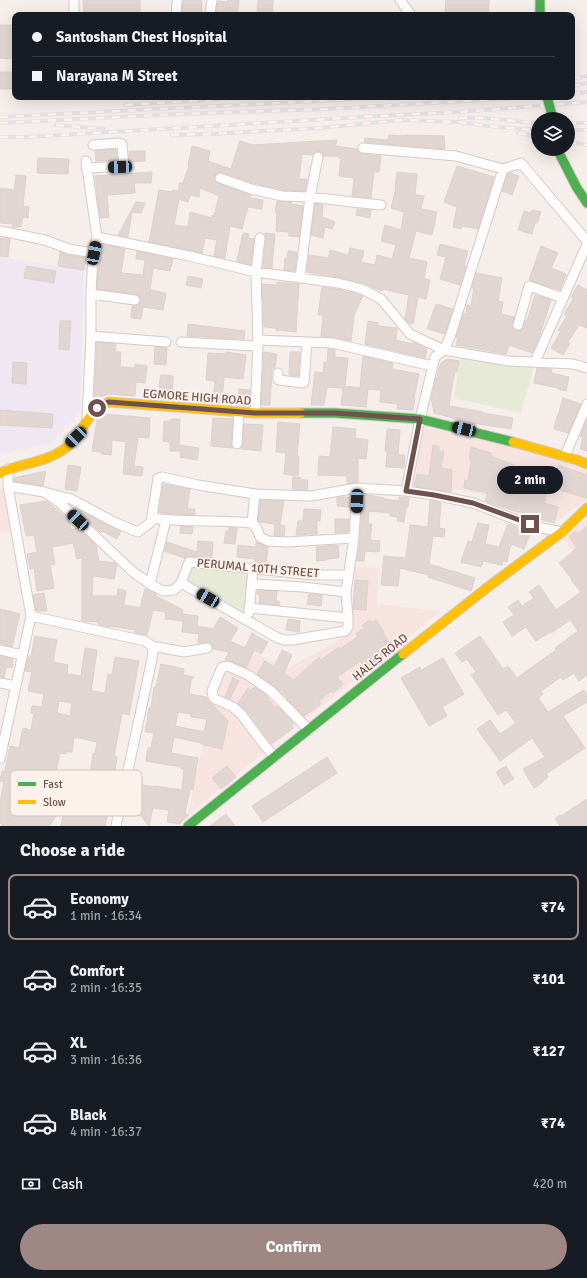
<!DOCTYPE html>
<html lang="en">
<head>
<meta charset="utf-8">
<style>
  body { margin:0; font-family:Signika,sans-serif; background:#242831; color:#f1f3f6; height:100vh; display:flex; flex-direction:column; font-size:15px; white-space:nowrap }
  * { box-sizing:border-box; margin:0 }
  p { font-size:13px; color:#9ea1a6 }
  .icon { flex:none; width:22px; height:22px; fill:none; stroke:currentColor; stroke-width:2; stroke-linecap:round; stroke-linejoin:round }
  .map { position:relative; height:826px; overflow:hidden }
  .panel { display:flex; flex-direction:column; background:#171b24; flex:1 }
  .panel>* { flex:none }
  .guide { position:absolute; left:12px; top:12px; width:563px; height:88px; border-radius:8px; box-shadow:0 4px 16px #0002; display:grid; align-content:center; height:88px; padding:0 20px; background:#171b24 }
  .buttons { position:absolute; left:531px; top:112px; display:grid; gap:8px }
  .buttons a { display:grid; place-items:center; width:44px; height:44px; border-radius:50%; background:#171b24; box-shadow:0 4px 16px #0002; font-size:20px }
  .end { position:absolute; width:18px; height:18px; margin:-9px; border:5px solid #70514d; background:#fff; box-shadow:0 0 0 2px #fff }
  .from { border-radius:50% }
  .bubble { position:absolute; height:28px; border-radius:14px; background:#171b24; box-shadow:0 4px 16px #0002; font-size:13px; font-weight:800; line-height:28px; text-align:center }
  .car { position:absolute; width:12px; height:24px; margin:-12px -6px; border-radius:5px; box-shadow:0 0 3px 1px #0007; background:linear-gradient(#222 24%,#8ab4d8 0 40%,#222 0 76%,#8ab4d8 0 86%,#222 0) }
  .guide b { display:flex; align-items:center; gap:14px; height:38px; font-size:15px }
  .guide b+b { border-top:1px solid #363941 }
  .guide i { width:10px; height:10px; background:#f1f3f6 }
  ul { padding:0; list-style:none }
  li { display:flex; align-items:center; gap:12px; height:66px; margin:0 8px 6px; padding:0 12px; border:2px solid transparent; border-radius:8px }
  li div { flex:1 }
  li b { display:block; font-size:15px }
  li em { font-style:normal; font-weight:800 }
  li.active { border-color:#9f8884 }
  li>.icon { width:36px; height:36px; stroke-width:1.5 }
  h2 { padding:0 20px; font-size:18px; line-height:48px }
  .pay { display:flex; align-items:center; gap:10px; height:44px; padding:0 20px; font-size:15px }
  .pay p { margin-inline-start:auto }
  .action { display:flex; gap:8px; margin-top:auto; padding:8px 20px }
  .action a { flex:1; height:46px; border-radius:24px; background:#9f8884; color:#fff; font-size:16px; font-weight:800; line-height:46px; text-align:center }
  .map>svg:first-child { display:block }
</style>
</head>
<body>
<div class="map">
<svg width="587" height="826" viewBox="0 0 587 826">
  <rect width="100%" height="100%" fill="#f5eeea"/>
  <path fill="#f7e4e1" d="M422 428 469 434 587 467V500L557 521 477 493 415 482Z
    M0 489H5L10 531 0 533Z
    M587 519V571L563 538Z
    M355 567 379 568 377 604 441 611 264 752 188 815 212 703 234 642 286 669 338 641 352 627Z"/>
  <path fill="#efe7f1" d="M0 258 84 270 80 413 50 444 0 454Z"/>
  <path fill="#e6ead6" d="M460 358 534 366 521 413 454 398Z
    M192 562 252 569 248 614 188 582Z"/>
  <path fill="#e1d6d2" stroke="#ddd0cd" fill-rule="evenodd" d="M83 0H140V15H84Z
    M183 0H202L201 15H182Z
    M228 0H239L237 15H216L218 1 227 2Z
    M258 0H273L272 15H257Z
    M446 0H489L488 15 445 12Z
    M0 25H15V59L0 58Z
    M0 72H15V89H0Z
    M389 135 405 136V135L444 136 445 149 364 142 365 138 388 140Z
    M337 140 335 146 357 149 359 153 362 154 381 156 379 172H374L371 198 352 196 354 178 339 176 341 158H338V156H324L322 152 316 151 312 155 302 154 299 177V179H307L305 191 283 190 253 183 222 172 216 174 214 179 218 183 251 195 250 198 263 200 262 209 248 207 242 229 230 226 225 258 214 256 217 240 205 238 202 253 149 242 159 190 172 192 173 190 179 191V183H183L189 166 188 165 192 146 210 151 208 161 231 169 240 141 252 145ZM200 188 219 196 214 216 212 215V218L190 212 188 227 174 225 179 199 188 202 190 195 199 197Z
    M116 149 117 160 96 161 95 151Z
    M129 151H145V161L130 162Z
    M38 158 69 159 68 174 37 173Z
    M457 166 494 177 478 229 462 226 461 229 453 227 457 207 444 202Z
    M152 172 151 183H134L135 193 107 195 109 217 100 218 95 176Z
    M397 172 417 174 415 195 424 196 421 209 437 212 432 235 416 231 409 258 427 262 424 279 430 280 426 299 418 297 413 324 409 323 405 319 409 295 383 289 382 291 376 289 363 283 339 277 307 272 309 255 328 258 330 250 348 255 350 248 364 251 361 262 375 265 377 255 392 259 396 245 381 241 385 225 401 230 404 212 391 208 396 188H395Z
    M510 173 519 176 512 195 502 191 508 174Z
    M16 175 26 176 23 206 29 207 28 218 23 217 21 227H12L13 224 0 223V188L14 190Z
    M277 201 291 202V204L303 206 299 237 289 236V232L276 231 277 212H275Z
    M136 202 145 203 141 213 132 212 128 237 118 235Z
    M315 204 323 205 322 217 335 222 332 229 325 227 323 238 311 235Z
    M357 209 371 210 370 218 356 215Z
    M532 210 541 212 537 223H535L532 234 518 230 524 211 531 213Z
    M243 233 249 234 248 238 254 239 251 265 237 261Z
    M265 233 275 234 272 268 263 267 266 239Z
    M0 238 10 239 8 257 0 256Z
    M101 244 125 249 121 273 143 275 145 260 136 259 137 251 173 259 170 271 153 268 150 290 166 293 163 310 143 307 141 319 131 318 132 306 138 305 141 301 139 296 136 294 97 289 98 271 101 257 99 256Z
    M440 244 468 251 464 265 466 266 460 285 440 279 446 257 437 255Z
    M541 246 558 253 551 268 566 274 560 290 529 280Z
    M288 251 297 252 295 271 284 270 285 258 287 259Z
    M60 252 68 255 86 258 84 270 58 266Z
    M26 266 56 271 54 283 24 278Z
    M476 273 502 278 498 301 503 302 501 314 514 317 512 326 516 331 522 330 525 321H527L535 295 551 300 539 338 532 353 509 345 506 354 456 345 458 338 456 337 464 313 466 314 467 305 471 306 474 288H472Z
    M188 276 203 279 201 288 186 285Z
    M277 282 299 284 296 332 276 330V328L264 327 262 284 277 285Z
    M578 285 587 290V328L579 325 568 342 570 343 563 355 551 348 561 331 558 330 567 316 564 314 574 298 571 297Z
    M322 287 337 289 363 296 354 315 351 341 333 337H321L323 315H318Z
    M436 304 453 309 445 334 427 329Z
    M60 321H71L69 350 59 349Z
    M368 321 378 323V326L397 328 396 340 413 344V342L427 349 425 358 365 344Z
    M188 324 245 331 244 339 187 336Z
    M97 342 116 344 115 352H121L120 367 135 368V364L147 366 145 383 136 382 135 396 109 394 94 399Z
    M155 347 167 348 166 365 154 364Z
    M328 349 335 350V357L348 358 345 386 360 388 363 356 393 363 392 369 419 374 414 398H415L413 410 397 409 398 404 380 402 381 390 368 389 366 407 341 405 343 388 327 387 324 405H311L315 372 323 373 324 362 327 363Z
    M226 352 246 355 243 379 224 377 222 403 213 402 215 381 206 380 208 353 226 354Z
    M264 352 277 354 275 368H272L270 405H261Z
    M290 352H300L298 376 289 375Z
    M447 359 459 361 457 372H455L453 380 449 406 483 412V413L513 418 511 429 472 423 434 413 432 401H431L436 378H437L439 368 441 363Z
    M13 362 27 363 26 384 12 383Z
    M537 368 552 369 551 373 569 377 566 391 558 389V388L534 383Z
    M161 375 173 376 172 399 160 398 161 388 159 387Z
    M239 389 250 390 249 405 238 404Z
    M563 398 581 404 568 433 554 429 557 416H558Z
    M0 410 53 414 52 428 0 425Z
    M103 414 150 418 149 438 138 437 134 466 143 467 142 476 123 474 126 442 112 440 111 455 101 454 102 452 92 451 97 420Z
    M213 418 233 419 231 444 233 448 211 446Z
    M171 419H180L179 445 199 448 197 460 180 457 181 451H170V442L163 441 164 421H171Z
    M587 419V451L580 449 583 437 580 436Z
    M278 422 300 424 297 455 299 456 298 476 284 474 286 453 276 452Z
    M244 424 263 425 261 451 241 449 243 444Z
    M333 427 356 429 355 438 368 440 366 459 358 458V482L347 484V476L318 475 319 456 330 457Z
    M387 429 400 430 398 455H405L404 468 386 467 387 451H385Z
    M433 445 439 446V451L444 452 441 468 452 470V471L451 492 414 486 417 474 429 476Z
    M471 447 491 453V456L514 465 507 484 530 492 533 482 548 486 544 503 558 507 554 523 536 518 535 520 526 517V515L485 501 488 493 464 488 465 480 468 481 471 461 470 460V456Z
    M68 465 81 467 77 491 65 489Z
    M558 465 587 475V494L586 498 551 487Z
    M46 471 43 486 14 481V478Z
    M293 477 301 478 300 480H308L307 490 292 489Z
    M163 484 190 489 187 509H195V515L159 513Z
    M363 494 384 498V499L399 501V497L409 498 408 507H406L404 522 397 521 398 517 390 516V513L369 511 368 524H372L370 540 380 541 379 552 365 551 364 561H357L360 538Z
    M342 497H350V507L337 506V498Z
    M260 500 284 501 280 525 285 526 284 536 274 535 275 524 259 522 258 521Z
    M430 500 441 503 439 528 445 529 444 537 433 536 429 564 475 578 471 591 428 577 429 575 400 568 398 586 381 585 384 556 406 558 410 525 428 527Z
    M47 501 69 520 71 530 78 528 96 545 99 561 115 563 117 565 114 579 93 576 92 596H117L118 589 126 591 124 605 140 608 145 589 148 590 156 594V596L183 610 182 614 198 616 197 626 213 629 220 617 238 628 230 641 245 648 252 633 260 638 268 642 261 654 254 650 246 668 232 661 225 660 229 652 213 649 212 644 209 642 198 643 199 634 182 632 183 621 165 619 166 612 153 610 147 635 135 633V630L110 626V627L98 624V622L82 621V558L77 559 73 543 52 547 55 564 50 565 54 588 37 591 34 568 30 569 27 554 37 552 34 535 26 536 20 505Z
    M73 507 121 531 117 539 102 531 101 533Z
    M304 509 321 510 320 521 317 520V534H306V535H296L298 521H303Z
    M335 519H349L348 532 335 533Z
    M478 523 489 525 485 544 499 547 508 524 531 532 524 549 511 544 507 562 503 561 502 565 483 561 481 567 461 562 468 541 472 542Z
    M181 526 193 527 192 534 180 533Z
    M587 526V675L579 681 574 673 563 680 561 677 541 691 543 694 538 698 548 712 584 690 587 695V702L563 716 585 748 546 774 548 777 543 781V782L534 788 523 769 545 757 532 738 500 761 477 729 490 720 500 734 516 723 506 710 498 715 471 675 476 672 467 659 462 662 455 653 480 636 503 669 508 666 517 678 556 650 555 648 578 631 570 620 551 633 550 632 536 641 526 627 512 636 503 622 514 615 508 607 518 600 522 606 534 598 529 592 539 585 556 610 581 592 571 580 572 579 559 563 577 548 569 536 576 531 578 534Z
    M229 527 237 528 235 544 224 543 226 531H229Z
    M198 541 213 542 212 558 190 556 185 558 164 551 167 542 197 552Z
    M256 542 268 547 266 564 254 562 255 559 237 557 238 545 256 547Z
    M338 545 339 558 327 559V560L317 561 316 547Z
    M355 580 368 581 366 610 353 609Z
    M258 590 277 591 276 601 280 602 279 605 259 603 260 595 257 594Z
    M44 593 47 611H36L33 595Z
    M309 594 322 595 321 606 307 604Z
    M0 609 20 614 12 647 0 644Z
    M288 619 300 621 299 632 286 630Z
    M370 620 372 623 376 620 384 632 383 633 393 649 365 668 360 661 337 677 343 684 333 693 331 691 319 701 321 704 304 716 287 699 288 698 283 694 274 686 257 674 265 661 274 667 282 650 292 655 284 673 294 680 319 657 321 660 339 647 340 649 358 637 356 634 364 628 362 625Z
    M35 636 57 640 53 662 68 665 67 674 81 676 85 648 97 650 91 691 105 693 108 674 112 675 115 657 139 661 129 715 122 713 114 756 117 757 112 792 82 787 84 775 90 776 93 753 95 754 97 742 74 737 72 752H66V754L60 753 50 803 63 805 49 826H3L0 823V803L4 782 0 781 2 771H5L10 746 19 748 23 728 31 730 34 713H31L32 706 42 707 44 694 28 691 32 672 25 671 28 657H31ZM59 701 72 703 70 716 57 713Z
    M0 656 13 659 12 668 6 667 4 678 0 677Z
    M443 658 464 694 442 707 447 716 429 726 401 678 420 667 421 670Z
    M161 664 184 669 183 675 194 677 191 680 189 694 206 697 209 701 228 721 222 749 201 744 202 743 174 737 171 753 198 758 193 790 190 789 185 814 188 815V816L183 820 180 824 167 822 169 810 153 808 149 826 141 816 126 814 131 783 154 787 155 786 182 790 184 769H181V767L146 761 148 748H151L154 733 145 732 148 717 147 716 149 708H151L154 687H156ZM178 712 191 714V717L207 719 204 732 175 726Z
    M233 677 239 681 230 699 225 697Z
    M255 687 266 695 275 708 277 706 294 723 291 725 293 728 271 744 246 710 238 703 248 688 250 690Z
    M327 757 337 773 263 822 252 806Z
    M227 766 236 777 221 789 212 778Z
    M506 766 514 779 504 785 496 772Z
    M587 799V826H560L555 819 560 815 561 816Z
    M65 805 108 813 105 826H61Z
    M226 814 235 826H210Z"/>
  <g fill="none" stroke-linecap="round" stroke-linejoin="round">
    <g stroke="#d4cbc8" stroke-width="11">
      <path id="street" d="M400 0 411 15
        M74 15V0
        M176 15 177 2
        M210 15 212 0
        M363 148 456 156 503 169
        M86 161 97 237 93 253 91 294V336L87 418
        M86 168 124 166 122 144 119 143 93 145
        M503 169 521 163 587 241
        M220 178 251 189 282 196 310 197 352 202 381 205
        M0 231 45 240 69 249 93 253
        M97 237 189 256 256 272 338 283 362 289 381 299 410 334 444 350 509 361 573 364 587 368
        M300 278 310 197 318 157
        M91 294 135 300
        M518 325 529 286 563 298
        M91 336 166 342
        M258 340 332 343 432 366
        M181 342 258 346
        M535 362 587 244
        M278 373V379L279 380 303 383 304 382 307 342
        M255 413 258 344 256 272 260 238
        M237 444 239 412
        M565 456 587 404
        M8 486 44 492 59 502 132 571 150 584 163 591 174 590 181 583 276 637 284 640H292L345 631 348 627V618L346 592 354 538 357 488
        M406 491 420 419 435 357 444 350 451 334 503 169
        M44 492 71 499 114 522 138 532 151 522 158 478 162 477 198 485 255 494 311 496 357 488 406 491 434 495 473 503 522 522 537 527 562 532
        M255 494 252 523 257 529 260 537 268 541 287 542 354 538
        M152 518C185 523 219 519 252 523
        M181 583 189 562 314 575H349
        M150 584 166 520
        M252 584 303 587 346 592
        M249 608 348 618
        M249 613 253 568
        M31 616 136 639 145 641 152 646 184 652 207 648
        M0 650 22 655
        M0 683 16 686
        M275 757 265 746 241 714 233 707 215 699 213 697 212 691 222 667 226 666 230 667 248 675 271 691 309 730
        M0 759 31 616 8 486V469
        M116 826 152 659 153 653 152 646"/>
    </g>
    <g stroke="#d4c9c6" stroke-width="11">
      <path id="fast" d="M540 0V15
        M557 149 577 188 587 203
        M301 413H335L420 419 513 442
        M188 826 403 654"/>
    </g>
    <g stroke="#d4c9c6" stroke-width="11">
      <path id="slow" d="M513 442 577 460 587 464
        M0 473C21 463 44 463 63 450 83 437 86 410 109 402L255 413H301
        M403 654 488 587 562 532 587 508"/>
    </g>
    <use href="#street" stroke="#fefcfc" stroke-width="9"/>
    <use href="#fast" stroke="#4caf50" stroke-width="9"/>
    <use href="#slow" stroke="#ffc107" stroke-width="9"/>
    <g stroke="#e3e1e4" stroke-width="4">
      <path id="rail" d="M572 78 587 76
        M572 86 587 83
        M572 94 587 92
        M125 105 225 99
        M0 117 396 97
        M459 118H481L538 123
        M0 123 179 114 326 109 534 97
        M568 123H587
        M56 125 104 129
        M568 130H587
        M518 133 538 137
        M171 135 208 134 319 128 403 120 458 122 497 127 538 130
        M0 137H35
        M29 137 378 116 459 112 587 102
        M568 142 587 145"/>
    </g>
    <use href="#rail" stroke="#fdf2eb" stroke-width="2.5" stroke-dasharray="8" stroke-linecap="butt"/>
    <g stroke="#d4c9c6" stroke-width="11" stroke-linecap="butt">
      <path id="fast-bridge" d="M547 97 553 119"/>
    </g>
    <use href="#fast-bridge" stroke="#4caf50" stroke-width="9"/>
  </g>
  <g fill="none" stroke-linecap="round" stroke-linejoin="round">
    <path stroke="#70514d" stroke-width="5" d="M97 408 102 404 109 402 255 413H335L420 419 406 491 434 495 473 503 530 524"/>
  </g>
  <g text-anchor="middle" stroke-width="3.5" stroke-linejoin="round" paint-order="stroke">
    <g font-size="12" fill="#70514d" stroke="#fdf2eb">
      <text transform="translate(197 397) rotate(4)" y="4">EGMORE HIGH ROAD</text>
      <text transform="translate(258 568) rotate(5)" y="4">PERUMAL 10TH STREET</text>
      <text transform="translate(380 657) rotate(-39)" y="4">HALLS ROAD</text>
    </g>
  </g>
  <rect x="10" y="770" width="132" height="46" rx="6" fill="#fdf2eb" stroke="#d3c2bc" stroke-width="1"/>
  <rect x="18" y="782" width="18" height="4" fill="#4caf50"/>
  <rect x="18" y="800" width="18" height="4" fill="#ffc107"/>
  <g font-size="11" fill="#70514d">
    <text x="43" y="788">Fast</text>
    <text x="43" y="806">Slow</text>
  </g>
</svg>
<div class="buttons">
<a><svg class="icon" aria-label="layers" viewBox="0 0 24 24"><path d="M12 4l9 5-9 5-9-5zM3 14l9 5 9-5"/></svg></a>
</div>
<i class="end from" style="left:97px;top:408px"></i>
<i class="end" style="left:530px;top:524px"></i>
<div class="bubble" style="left:497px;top:466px;width:66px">2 min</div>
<i class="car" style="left:120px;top:167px;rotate:268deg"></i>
<i class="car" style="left:94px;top:253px;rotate:11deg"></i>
<i class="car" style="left:464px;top:429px;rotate:283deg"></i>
<i class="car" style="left:76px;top:437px;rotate:226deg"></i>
<i class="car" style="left:357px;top:501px;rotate:182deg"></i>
<i class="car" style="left:78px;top:520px;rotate:313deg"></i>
<i class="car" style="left:208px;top:598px;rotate:300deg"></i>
<div class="guide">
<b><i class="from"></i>Santosham Chest Hospital</b>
<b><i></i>Narayana M Street</b>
</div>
</div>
<section class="panel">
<h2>Choose a ride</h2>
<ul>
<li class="active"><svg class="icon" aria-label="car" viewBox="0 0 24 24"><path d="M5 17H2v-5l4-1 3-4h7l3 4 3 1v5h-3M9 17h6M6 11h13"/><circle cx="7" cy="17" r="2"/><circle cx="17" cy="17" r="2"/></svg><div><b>Economy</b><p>1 min · 16:34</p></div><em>₹74</em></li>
<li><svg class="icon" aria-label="car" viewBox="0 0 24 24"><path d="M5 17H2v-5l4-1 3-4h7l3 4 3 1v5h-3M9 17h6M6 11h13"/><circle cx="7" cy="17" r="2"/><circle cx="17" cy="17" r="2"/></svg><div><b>Comfort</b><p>2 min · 16:35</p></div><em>₹101</em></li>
<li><svg class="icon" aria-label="car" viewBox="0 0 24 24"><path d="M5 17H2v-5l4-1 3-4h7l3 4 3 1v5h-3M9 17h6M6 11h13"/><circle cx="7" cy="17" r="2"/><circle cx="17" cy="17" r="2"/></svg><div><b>XL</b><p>3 min · 16:36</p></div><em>₹127</em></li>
<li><svg class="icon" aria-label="car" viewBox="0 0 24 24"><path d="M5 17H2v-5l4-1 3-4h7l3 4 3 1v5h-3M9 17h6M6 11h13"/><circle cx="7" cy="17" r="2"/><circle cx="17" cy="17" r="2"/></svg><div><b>Black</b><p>4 min · 16:37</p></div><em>₹74</em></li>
</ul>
<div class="pay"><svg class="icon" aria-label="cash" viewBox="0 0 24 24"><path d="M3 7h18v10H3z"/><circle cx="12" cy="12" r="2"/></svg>Cash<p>420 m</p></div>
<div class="action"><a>Confirm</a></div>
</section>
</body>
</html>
